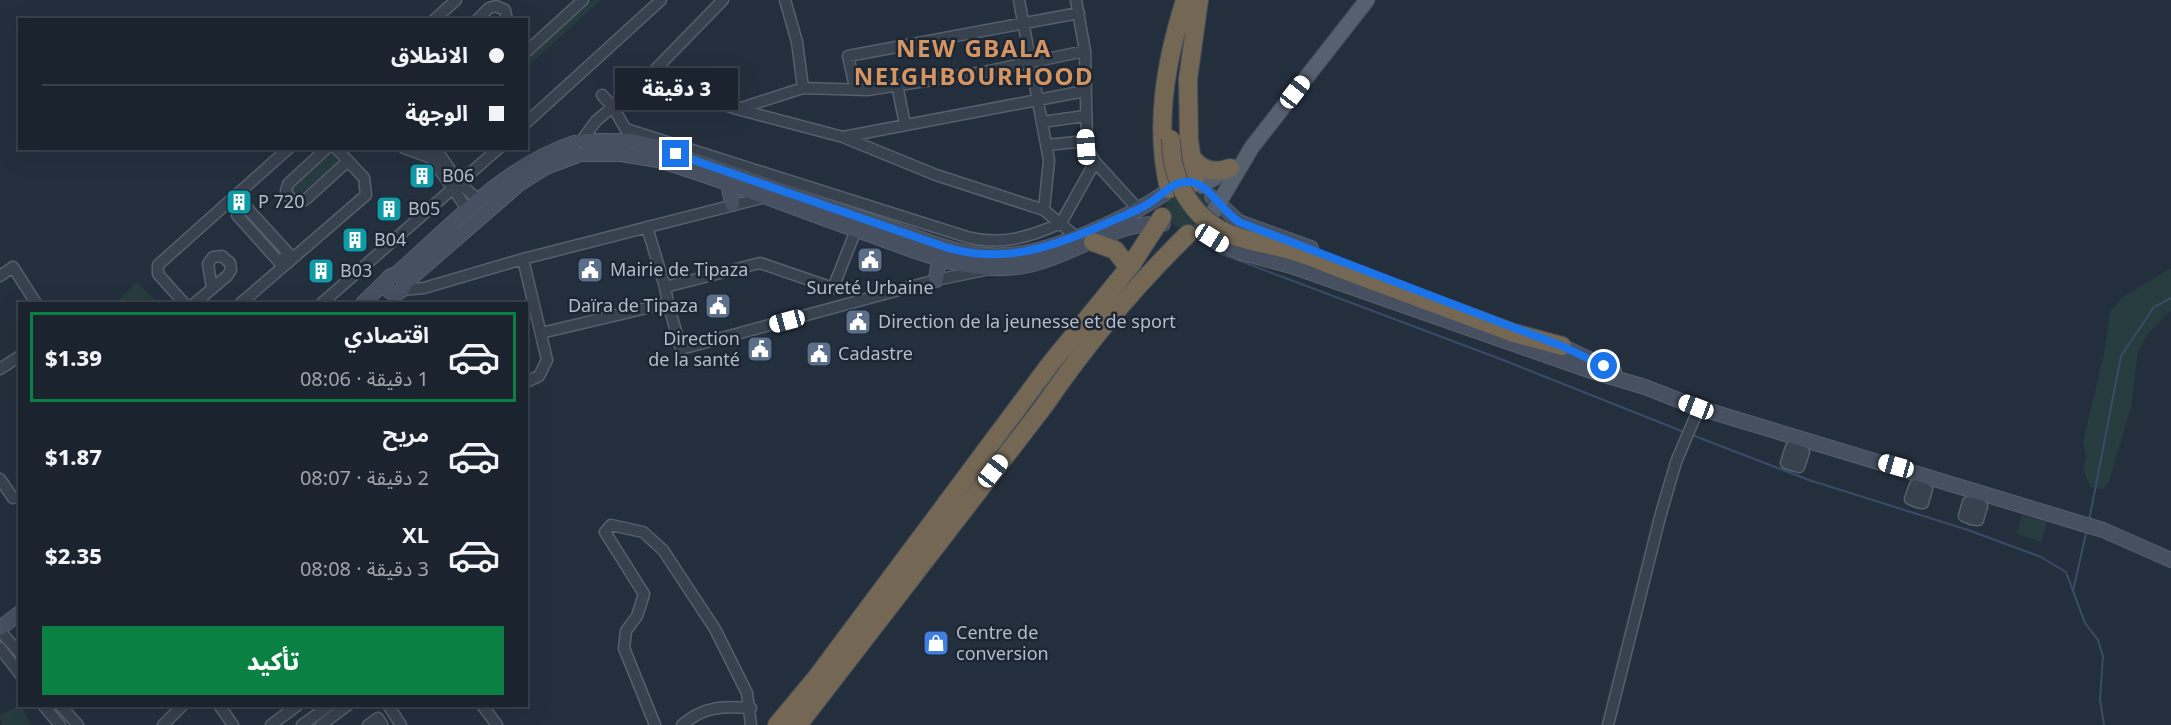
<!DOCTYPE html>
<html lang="ar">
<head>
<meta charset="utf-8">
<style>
  body { margin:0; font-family:"Noto Sans","Noto Sans Arabic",sans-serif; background:#242b36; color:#f1f3f6; direction:rtl; height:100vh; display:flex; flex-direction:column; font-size:22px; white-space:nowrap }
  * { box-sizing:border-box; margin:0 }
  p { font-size:20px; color:#a0a4aa }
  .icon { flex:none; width:33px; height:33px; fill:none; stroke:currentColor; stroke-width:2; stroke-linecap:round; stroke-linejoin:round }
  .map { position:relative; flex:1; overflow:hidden; direction:ltr }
  .sheet { position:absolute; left:18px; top:302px; width:510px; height:405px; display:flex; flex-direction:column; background:#1b232e; border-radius:0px; box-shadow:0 6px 24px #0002,0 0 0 2px #39404a; direction:rtl }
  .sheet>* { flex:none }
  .hud { position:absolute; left:18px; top:18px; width:510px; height:132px; border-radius:0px; box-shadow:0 6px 24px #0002,0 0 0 2px #39404a; direction:rtl; display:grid; align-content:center; height:132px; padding:0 24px; background:#1b232e }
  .end { position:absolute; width:27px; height:27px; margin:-14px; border:8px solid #1a73e8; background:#fff; box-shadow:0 0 0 3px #fff }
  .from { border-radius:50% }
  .bubble { position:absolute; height:42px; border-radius:0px; background:#1b232e; box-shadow:0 6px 24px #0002,0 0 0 2px #39404a; font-size:20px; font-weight:800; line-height:42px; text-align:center; direction:rtl }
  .car { position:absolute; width:18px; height:36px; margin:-18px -9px; border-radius:8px; box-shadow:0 0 4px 2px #0007; background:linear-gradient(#fff 24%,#345 0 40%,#fff 0 76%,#345 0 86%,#fff 0) }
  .hud b { display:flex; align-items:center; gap:21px; height:57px; font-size:22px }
  .hud b+b { border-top:2px solid #39404a }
  .hud i { width:15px; height:15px; background:#f1f3f6 }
  ul { padding:10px 0 0; list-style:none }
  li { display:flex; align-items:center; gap:18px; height:90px; margin:0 12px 9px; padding:0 12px; border:3px solid transparent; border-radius:0px }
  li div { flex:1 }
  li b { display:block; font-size:22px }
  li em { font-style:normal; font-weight:800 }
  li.on { border-color:#0b8043 }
  li>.icon { width:54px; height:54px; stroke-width:1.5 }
  .primary-button { display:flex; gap:12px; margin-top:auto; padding:12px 24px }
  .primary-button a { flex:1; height:69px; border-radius:0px; background:#0b8043; color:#fff; font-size:24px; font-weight:800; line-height:69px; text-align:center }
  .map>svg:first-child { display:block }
</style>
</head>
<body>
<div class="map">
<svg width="2171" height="725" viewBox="0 0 2171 725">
  <rect width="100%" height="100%" fill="#242f3e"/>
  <path fill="#263c3f" d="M593 0H601L527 67V59Z
    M331 153 339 162 300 194 293 193V185Z
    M1166 208a21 21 0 1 1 42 0a21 21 0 1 1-42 0Z
    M2171 268V311L2149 332 2138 352 2131 408 2109 481 2104 489 2090 487 2083 469 2086 457 2083 442 2104 354 2110 312 2123 297Z
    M137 282 155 300 152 303H116Z
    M2022 515 2047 522 2041 542 2016 534Z
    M21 705 31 725H2L0 715Z"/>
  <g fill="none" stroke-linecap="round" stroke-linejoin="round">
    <path stroke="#394c67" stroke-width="2" d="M1219 253 1503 360 1684 432
      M1692 435 1809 480 1968 530 2041 557 2066 572 2073 591
      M2089 521 2121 356 2154 307 2171 298
      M2087 529 2073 591 2085 623 2098 640 2103 656 2100 700 2104 725"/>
    <g stroke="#565f6c" stroke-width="13">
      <path id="street" d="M785 0 797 42 803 88
        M1019 0 1049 160 1044 210
        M1076 0 1085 51 1087 148 1095 162 1138 209
        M434 20 456 0
        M477 20 489 8 496 6 505 10 507 20
        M526 52 583 0
        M647 78 737 109 843 137 936 175 1044 210 1075 236
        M897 85 905 124
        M855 87 848 56 1079 13
        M602 95 613 107 629 135
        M738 109 803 88 867 90 984 72 1085 51
        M1042 122 1085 116
        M526 123 661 0
        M626 129 967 237C1001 246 1030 237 1061 223L1095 162
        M843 137 1085 91
        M582 140 596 121 647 78 723 0
        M1047 145 1076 142 1087 148
        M327 148 288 184 286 191 291 199 298 202 305 200 348 161
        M404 148 431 158 437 153
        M438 152 460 184 479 200
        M431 158 468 210
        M647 227 665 287
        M284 258 279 262 237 215 246 207 289 254 284 258 288 263
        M523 259 765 197
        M0 276 13 267 36 303
        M402 290 424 288 523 259 547 360 539 376 526 382
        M184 303 158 274V265L289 148
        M195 303 227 276 231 270 230 263 222 256 213 257 208 264 212 288
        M241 303 366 195 364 178 336 148
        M322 303 499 148
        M668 303 665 287 760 263 833 288 856 230
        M541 333 668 303 681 349 936 280 985 270
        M0 369 20 356
        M1792 465 1799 467 1804 452 1791 447 1786 463 1792 465 1801 438
        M0 479 13 498
        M1917 502 1923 503 1927 489 1915 485 1910 499 1917 502C1919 493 1922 484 1925 475
        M1971 519 1978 520 1982 506 1968 502 1964 516 1971 519 1979 492
        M0 631 20 653
        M0 648 20 674
        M43 705 60 725
        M60 705 78 725
        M219 705 233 725
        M388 705 401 725
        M482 705 497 725
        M163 725 183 705
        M271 725 298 705
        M302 725 330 705
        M321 725 348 705
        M368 725 378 718 382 724
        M655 725 624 648 626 631 637 616 644 594 605 532 611 525 643 532 663 550 715 629 747 693 751 725
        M682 725C704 706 724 706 751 708
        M1608 725 1660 517 1676 462 1699 408"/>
    </g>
    <g stroke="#565f6c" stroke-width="16">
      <path id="secondary" d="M585 141H632L654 146 933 243C957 251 980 257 1006 255 1051 253 1128 218 1165 193
        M585 154H621L658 160C728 181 796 209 865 233 911 249 956 270 1006 268 1060 267 1110 220 1163 224
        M728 184 732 204
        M1212 197 1239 222 1311 248
        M1200 231 1239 252 1291 266 1588 370 1645 387 1696 407 2103 530 2171 560
        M386 284a9 9 0 1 1 18 0a9 9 0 1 1-18 0Z
        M395 275C451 227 502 167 574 143
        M936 280 939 259
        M404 284 519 184 546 167 578 155
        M363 303 386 281
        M1553 342 1614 371
        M0 628 20 613"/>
    </g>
    <g stroke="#414a57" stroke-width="17">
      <path id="primary" d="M1202 186 1230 168
        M1214 211 1252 147 1367 0"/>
    </g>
    <g stroke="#434c59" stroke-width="20">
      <path id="highway" d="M1191 156C1200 170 1214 174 1230 168
        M1195 182 1189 140 1188 79 1199 0
        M1169 189C1154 125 1166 61 1185 0
        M1093 242 1115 250 1129 268
        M1347 271 1514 333 1562 346
        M777 725 817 677 1051 363 1131 265 1162 217
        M798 725 1044 406C1087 343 1134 287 1188 234"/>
    </g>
    <use href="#street" stroke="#38414e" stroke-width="10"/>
    <use href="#secondary" stroke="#465061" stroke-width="14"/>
    <use href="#primary" stroke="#56606e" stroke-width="15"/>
    <use href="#highway" stroke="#746855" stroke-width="18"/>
    <g stroke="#434c59" stroke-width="20" stroke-linecap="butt">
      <path id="highway-bridge" d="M1171 139C1171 180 1191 219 1232 235 1251 242 1271 245 1290 250 1310 256 1328 264 1347 271"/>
    </g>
    <use href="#highway-bridge" stroke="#746855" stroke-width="18"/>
  </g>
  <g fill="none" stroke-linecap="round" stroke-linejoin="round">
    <path stroke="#1a73e8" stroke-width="8" d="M676 154 945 247C1000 264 1047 249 1098 227 1115 219 1133 213 1148 204 1162 196 1174 179 1191 182 1208 184 1223 212 1239 222L1562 346 1604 366"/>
  </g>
  <defs>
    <g id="building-square" transform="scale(1.35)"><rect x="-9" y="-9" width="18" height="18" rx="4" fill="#0f9aa8" stroke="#1d2633"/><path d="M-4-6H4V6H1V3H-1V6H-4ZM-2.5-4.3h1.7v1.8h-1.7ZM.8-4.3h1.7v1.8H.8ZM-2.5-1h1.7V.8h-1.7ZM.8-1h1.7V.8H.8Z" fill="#fff"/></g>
    <g id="civic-square" transform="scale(1.35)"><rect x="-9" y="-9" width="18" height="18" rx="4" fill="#5c6f8a" stroke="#1d2633"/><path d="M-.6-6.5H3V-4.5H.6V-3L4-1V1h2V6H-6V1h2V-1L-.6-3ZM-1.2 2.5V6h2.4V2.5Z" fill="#fff"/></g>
    <g id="shop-square" transform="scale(1.35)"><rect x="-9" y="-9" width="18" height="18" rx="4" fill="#3f7fe0" stroke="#1d2633"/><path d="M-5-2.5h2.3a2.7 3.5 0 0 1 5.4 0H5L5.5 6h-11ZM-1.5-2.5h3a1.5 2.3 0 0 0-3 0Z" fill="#fff"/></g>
  </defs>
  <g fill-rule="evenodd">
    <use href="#building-square" x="422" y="176"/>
    <use href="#building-square" x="239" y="202"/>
    <use href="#building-square" x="389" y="209"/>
    <use href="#building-square" x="355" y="240"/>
    <use href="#civic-square" x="870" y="260"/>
    <use href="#civic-square" x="590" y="270"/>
    <use href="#building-square" x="321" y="271"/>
    <use href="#civic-square" x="718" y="306"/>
    <use href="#civic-square" x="858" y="322"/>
    <use href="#civic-square" x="760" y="349"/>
    <use href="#civic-square" x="819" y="354"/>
    <use href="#shop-square" x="936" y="643"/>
  </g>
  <g text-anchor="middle" stroke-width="5" stroke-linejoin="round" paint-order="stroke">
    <g font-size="18" fill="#b4bcc9" stroke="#1d2633" text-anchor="start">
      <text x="442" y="182">B06</text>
      <text x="258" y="208">P 720</text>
      <text x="408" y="215">B05</text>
      <text x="374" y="246">B04</text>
      <text x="610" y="276">Mairie de Tipaza</text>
      <text x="340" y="277">B03</text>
      <text x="870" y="294" text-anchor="middle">Sureté Urbaine</text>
      <text x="698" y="312" text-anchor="end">Daïra de Tipaza</text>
      <text x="878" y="328">Direction de la jeunesse et de sport</text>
      <text x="740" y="345" text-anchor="end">Direction<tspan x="740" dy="21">de la santé</tspan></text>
      <text x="838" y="360">Cadastre</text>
      <text x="956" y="639">Centre de<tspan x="956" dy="21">conversion</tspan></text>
    </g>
    <g font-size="24" font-weight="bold" letter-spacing="1.5" fill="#d59563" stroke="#1d2633">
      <text x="974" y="57">NEW GBALA<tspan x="974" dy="28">NEIGHBOURHOOD</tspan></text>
    </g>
  </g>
</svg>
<i class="end from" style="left:1604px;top:366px"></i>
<i class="end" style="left:676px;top:154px"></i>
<div class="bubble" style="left:615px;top:68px;width:123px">3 دقيقة</div>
<i class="car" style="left:1295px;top:92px;rotate:38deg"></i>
<i class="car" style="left:1086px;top:147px;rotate:357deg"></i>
<i class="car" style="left:1212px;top:238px;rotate:122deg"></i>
<i class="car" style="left:787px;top:321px;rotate:255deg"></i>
<i class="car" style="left:1696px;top:407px;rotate:291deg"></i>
<i class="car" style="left:1896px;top:466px;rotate:286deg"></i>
<i class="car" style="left:993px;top:471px;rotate:38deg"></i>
<div class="hud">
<b><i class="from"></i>الانطلاق</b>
<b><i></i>الوجهة</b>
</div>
<section class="sheet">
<ul>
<li class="on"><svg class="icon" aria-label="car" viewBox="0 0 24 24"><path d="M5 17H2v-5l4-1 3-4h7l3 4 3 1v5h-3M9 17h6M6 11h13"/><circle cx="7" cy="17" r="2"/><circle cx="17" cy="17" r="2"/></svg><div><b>اقتصادي</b><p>1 دقيقة · 08:06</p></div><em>$1.39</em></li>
<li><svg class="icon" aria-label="car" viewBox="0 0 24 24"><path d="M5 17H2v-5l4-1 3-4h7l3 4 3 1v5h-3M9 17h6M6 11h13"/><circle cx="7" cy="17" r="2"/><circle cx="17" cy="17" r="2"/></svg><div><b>مريح</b><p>2 دقيقة · 08:07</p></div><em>$1.87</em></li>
<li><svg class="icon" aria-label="car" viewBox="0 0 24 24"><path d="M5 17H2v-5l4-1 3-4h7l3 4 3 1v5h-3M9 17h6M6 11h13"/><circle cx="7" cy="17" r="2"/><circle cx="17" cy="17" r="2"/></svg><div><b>XL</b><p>3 دقيقة · 08:08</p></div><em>$2.35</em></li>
</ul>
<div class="primary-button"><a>تأكيد</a></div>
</section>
</div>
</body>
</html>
